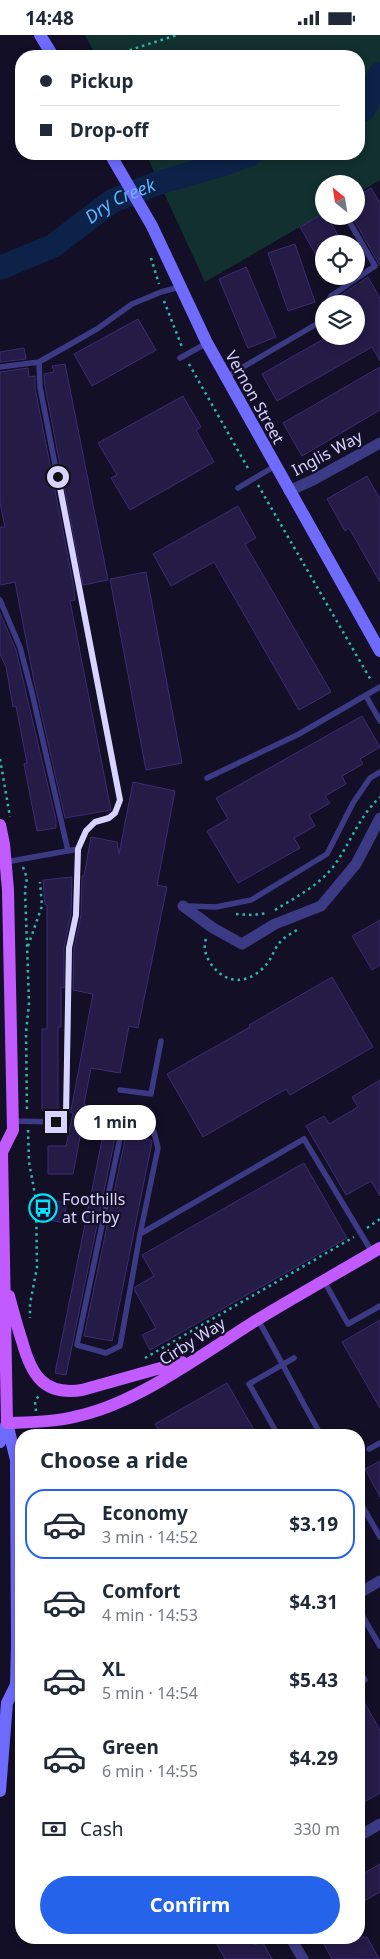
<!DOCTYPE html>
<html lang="en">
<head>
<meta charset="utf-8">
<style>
  body { margin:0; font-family:"Noto Sans",sans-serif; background:#f6f6f7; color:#1f2937; height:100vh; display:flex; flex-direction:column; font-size:19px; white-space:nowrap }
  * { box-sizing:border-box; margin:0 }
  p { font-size:16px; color:#747a83 }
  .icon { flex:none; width:28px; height:28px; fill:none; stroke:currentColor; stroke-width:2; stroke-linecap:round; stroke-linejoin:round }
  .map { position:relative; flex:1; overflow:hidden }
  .sheet { position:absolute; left:15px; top:1394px; width:350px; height:515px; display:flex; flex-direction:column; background:#fff; border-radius:20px; box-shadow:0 2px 8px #0003 }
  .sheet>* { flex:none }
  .banner { position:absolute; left:15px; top:15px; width:350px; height:110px; border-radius:20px; box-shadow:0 2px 8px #0003; display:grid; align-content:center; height:110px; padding:0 25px; background:#fff }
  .needle { width:32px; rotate:330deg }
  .buttons { position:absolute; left:315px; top:140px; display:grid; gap:10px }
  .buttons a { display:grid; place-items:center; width:50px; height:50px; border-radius:50%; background:#fff; box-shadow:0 2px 8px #0003; font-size:25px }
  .end { position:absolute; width:22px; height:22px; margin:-11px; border:6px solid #d9d4ff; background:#111; box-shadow:0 0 0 2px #111 }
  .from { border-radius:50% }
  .bubble { position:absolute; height:35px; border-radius:18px; background:#fff; box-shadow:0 2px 8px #0003; font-size:16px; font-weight:700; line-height:35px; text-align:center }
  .banner b { display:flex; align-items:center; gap:18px; height:48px; font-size:19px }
  .banner b+b { border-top:1px solid #e0e1e3 }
  .banner i { width:12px; height:12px; background:#1f2937 }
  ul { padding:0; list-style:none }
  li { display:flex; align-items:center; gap:15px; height:70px; margin:0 10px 8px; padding:0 15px; border:2px solid transparent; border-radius:20px }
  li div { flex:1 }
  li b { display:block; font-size:19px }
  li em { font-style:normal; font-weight:700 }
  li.current { border-color:#2563eb }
  li>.icon { width:45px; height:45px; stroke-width:1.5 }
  h2 { padding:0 25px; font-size:22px; line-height:60px }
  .pay { display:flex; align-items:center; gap:12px; height:55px; padding:0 25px; font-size:19px }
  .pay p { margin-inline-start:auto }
  .cta { display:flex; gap:10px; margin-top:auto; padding:10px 25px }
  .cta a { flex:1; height:58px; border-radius:30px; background:#2563eb; color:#fff; font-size:20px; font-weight:700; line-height:58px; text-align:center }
  .status { display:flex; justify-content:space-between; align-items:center; height:35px; padding:0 25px; background:#fff; direction:ltr }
  .status svg { height:14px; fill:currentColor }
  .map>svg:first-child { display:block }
</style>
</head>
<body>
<div class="status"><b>14:48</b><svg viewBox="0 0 49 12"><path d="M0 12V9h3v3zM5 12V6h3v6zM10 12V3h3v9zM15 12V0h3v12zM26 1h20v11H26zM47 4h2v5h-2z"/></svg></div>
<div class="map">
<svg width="380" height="1924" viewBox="0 0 380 1924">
  <rect width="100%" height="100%" fill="#130f26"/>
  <path fill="#12302f" d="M85 0H380V145L356 159V149H324V178L205 247 146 119H359V21H96Z"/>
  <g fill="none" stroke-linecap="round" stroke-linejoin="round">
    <g stroke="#0c2248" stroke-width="24">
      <path d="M359 76 364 74 380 39"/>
      <path id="s1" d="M0 233 53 211 112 166 158 148 224 129 251 119"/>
    </g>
  </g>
  <path fill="#241b47" stroke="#3b2d73" d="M371 153 380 168V231L352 181H356V162Z
    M324 178V181H327L343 209H324V234L300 192Z
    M295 209 315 267 288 276 268 218Z
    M246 232 276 302 248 313 219 244Z
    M368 242 380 263V326L372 312 277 366 262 339 329 301H332L336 307 346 301H356V296L361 293 356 285V269H347L341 260Z
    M138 284 156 315 92 351 74 319Z
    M24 313 26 324 0 327V317Z
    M65 329 108 545 83 550 45 351 44 339 54 337 52 331Z
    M380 332V375L302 421 283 388Z
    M28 333 29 342 35 341V353L74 552 75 565 70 566 111 775 65 783 34 646 15 547 0 550V492H5L0 468V337Z
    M183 361 201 392 196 395 214 427 130 475 111 443 117 440 98 408Z
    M367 441 380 464V547L349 493 345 496 327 464Z
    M238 471 256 503 245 509 331 657 299 675 214 527 171 551 153 519Z
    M146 537 182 728 146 735 110 544Z
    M0 578 16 615 56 785V793L37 796 24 729 27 728 16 671 13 672 6 632 0 619Z
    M362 681 380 712 360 724 363 729 342 741 346 749 325 761 330 768 309 780 315 791 294 803 300 813 238 848 207 796 228 784 216 763Z
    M133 747 175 756 157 850 167 852 138 993 129 991 120 1038 91 1033 84 1069 86 1070 73 1139H48V1111H66L73 1078H71V1075L93 959 73 955 74 914 81 880 82 841H84L91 802 117 807 119 819Z
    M72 842 71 879 64 913V953L61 952V992H58V1078H47V1075H42V994H47V870H45L43 845Z
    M380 885V930L372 935 352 901Z
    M332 942 373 1012 290 1060 286 1054 203 1102 167 1039 250 992 249 990Z
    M380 1045V1161L371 1146 346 1160 306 1091 324 1081 329 1089 358 1072 352 1062Z
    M107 1080 118 1082 115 1098H116L66 1340 55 1338Z
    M126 1100 151 1105 152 1107 112 1306 84 1301Z
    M304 1128 347 1203 150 1315 142 1300 156 1293 135 1256V1252L154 1241 142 1220Z
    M50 1165 67 1168 63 1188 50 1185Z
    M380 1285V1373L342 1307Z
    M227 1348 257 1400H162L155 1389Z
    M380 1426V1462L365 1434Z
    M359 1658 380 1695V1758L359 1770Z
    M380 1829V1857L359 1869V1841Z
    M213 1902H240L242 1906 250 1902 254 1910 262 1906 272 1924H225Z
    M320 1902H367L379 1924H332Z"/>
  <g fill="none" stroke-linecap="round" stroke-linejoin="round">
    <path stroke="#2fb8b0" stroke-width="2.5" stroke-dasharray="2.5 4" stroke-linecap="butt" d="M111 21 177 0
      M151 223 159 249
      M164 266 182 312
      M189 329 249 435
      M258 450 372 647
      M0 724 10 782
      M23 832 27 843 25 855 28 938 29 969 26 997 27 1077
      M275 875C296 862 318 851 333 832 351 808 357 784 380 762
      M236 879 253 880 268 878
      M206 904C203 913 206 922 211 929 228 953 253 948 269 926 273 920 275 912 281 906 286 901 294 897 300 893
      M28 911 42 871 40 847
      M28 1095 29 1127 36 1165 37 1232 30 1269V1283
      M367 1193 380 1184
      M145 1323 354 1202
      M36 1376 35 1367 39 1360"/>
    <path stroke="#3d3a85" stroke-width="5.5" d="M327 269 331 261 375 231 346 181
      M180 323 207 308
      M0 332 39 327 97 294 132 269 161 257 180 252
      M226 342 320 287 324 277
      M238 453 275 431
      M0 565 20 612 32 658 68 816
      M366 661 380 686
      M207 743 299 699 380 652
      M6 827 78 814
      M188 871 216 872 251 865 327 819 353 768 370 743 380 737
      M120 1055 151 1059 161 1006
      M13 1086 56 1087 63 1085 66 1081 69 913 76 880 78 814 86 795 95 787 109 783 115 778 120 765 40 352 39 327
      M123 1089 154 1097 158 1113 140 1199 120 1311 106 1318 77 1310Z
      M140 1199 304 1104 372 1217
      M324 1246 348 1289 380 1271
      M258 1285C280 1323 299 1362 321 1400
      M278 1400 249 1349 294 1323
      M369 1414 380 1408
      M359 1465 380 1502
      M359 1575 380 1611
      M359 1634 365 1645"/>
    <path stroke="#3d3a85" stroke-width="11" d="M289 456 313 445 380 408
      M183 871 213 893 242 909 275 889 321 871 356 829 380 783
      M359 1558 380 1546
      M359 1801 380 1789
      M290 1902 303 1924"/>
    <path stroke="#6f6bff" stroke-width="12" d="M40 0 53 21
      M110 119 152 191 207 308 380 616
      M0 1407 7 1388
      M0 1756 7 1668 16 1650 17 1610 16 1425 7 1388"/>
    <path stroke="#c25bff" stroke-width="12" d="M0 790 4 809 8 855 13 1095 2 1117 7 1388C33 1387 57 1387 82 1380 138 1367 203 1319 252 1288 294 1262 338 1238 380 1213
      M9 1261C13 1276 17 1291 22 1306 31 1339 43 1361 82 1355L182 1327"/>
  </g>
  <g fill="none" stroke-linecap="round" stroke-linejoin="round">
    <path stroke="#d9d4ff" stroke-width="6" d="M56 1087 63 1085 66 1081 69 913 76 880 78 814 86 796 95 787 109 783 115 778 120 765 58 442"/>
  </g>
  <defs>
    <g id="bus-ring" transform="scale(1.4375)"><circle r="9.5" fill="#130f26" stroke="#00e5ff" stroke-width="1.5"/><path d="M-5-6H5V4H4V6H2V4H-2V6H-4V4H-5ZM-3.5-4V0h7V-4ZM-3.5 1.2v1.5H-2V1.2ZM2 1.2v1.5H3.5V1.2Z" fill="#00e5ff"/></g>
  </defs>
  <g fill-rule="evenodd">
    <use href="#bus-ring" x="43" y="1173"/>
  </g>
  <g text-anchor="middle" stroke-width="4.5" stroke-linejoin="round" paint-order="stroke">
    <g font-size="16" fill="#d9d4ff" stroke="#130f26">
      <text transform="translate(255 362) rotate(61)" y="6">Vernon Street</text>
      <text transform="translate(327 418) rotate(-28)" y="6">Inglis Way</text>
      <text transform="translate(192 1306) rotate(-32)" y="6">Cirby Way</text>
    </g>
    <g font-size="16" fill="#d9d4ff" stroke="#130f26" text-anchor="start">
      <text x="62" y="1170">Foothills<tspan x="62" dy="18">at Cirby</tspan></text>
    </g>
    <g font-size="18" font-style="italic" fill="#62b6ff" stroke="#130f26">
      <text dy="6" stroke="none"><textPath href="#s1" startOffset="139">Dry Creek</textPath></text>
    </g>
  </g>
</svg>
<div class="buttons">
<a><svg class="needle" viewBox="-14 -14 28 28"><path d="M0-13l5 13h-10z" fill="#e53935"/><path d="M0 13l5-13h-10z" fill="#747a83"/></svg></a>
<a><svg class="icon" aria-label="locate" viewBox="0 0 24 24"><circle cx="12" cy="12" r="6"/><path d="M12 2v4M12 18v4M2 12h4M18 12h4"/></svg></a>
<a><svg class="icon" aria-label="layers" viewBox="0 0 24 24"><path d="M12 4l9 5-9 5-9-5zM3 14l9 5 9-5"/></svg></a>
</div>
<i class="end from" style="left:58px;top:442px"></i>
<i class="end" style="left:56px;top:1087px"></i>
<div class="bubble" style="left:74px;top:1070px;width:82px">1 min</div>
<div class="banner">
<b><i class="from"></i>Pickup</b>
<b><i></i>Drop-off</b>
</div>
<section class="sheet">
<h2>Choose a ride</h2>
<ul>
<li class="current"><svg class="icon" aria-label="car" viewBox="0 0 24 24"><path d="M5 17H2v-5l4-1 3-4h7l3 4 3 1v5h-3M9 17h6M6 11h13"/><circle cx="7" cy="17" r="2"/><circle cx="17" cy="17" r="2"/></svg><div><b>Economy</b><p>3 min · 14:52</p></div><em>$3.19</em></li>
<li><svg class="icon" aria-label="car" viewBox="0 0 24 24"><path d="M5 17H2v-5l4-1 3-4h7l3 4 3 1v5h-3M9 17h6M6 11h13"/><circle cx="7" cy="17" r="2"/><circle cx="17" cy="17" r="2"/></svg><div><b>Comfort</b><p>4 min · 14:53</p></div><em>$4.31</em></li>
<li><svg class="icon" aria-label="car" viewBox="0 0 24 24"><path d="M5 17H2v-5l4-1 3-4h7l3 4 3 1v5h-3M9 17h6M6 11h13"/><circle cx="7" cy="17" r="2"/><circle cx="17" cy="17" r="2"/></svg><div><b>XL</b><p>5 min · 14:54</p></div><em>$5.43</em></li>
<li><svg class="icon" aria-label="car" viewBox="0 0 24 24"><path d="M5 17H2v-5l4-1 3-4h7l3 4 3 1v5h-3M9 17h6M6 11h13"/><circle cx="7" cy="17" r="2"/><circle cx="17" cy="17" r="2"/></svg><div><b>Green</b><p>6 min · 14:55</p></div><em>$4.29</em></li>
</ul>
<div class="pay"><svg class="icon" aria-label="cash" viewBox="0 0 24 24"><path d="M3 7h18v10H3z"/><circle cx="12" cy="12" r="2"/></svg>Cash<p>330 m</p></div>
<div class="cta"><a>Confirm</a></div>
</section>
</div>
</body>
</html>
